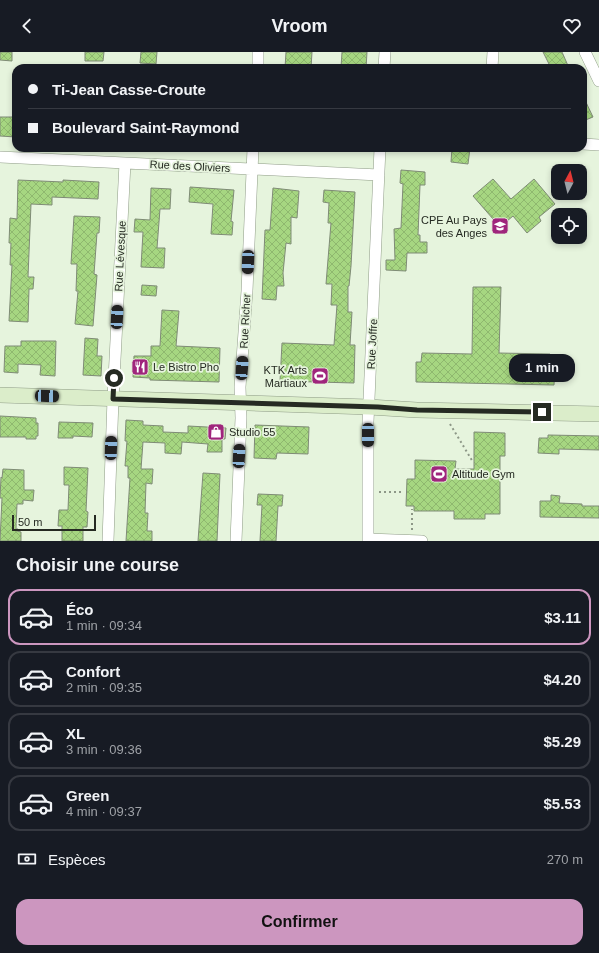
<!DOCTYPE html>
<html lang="fr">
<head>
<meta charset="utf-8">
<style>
  body { margin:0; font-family:Helvetica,sans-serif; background:#242831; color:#f1f3f6; height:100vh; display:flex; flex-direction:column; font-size:15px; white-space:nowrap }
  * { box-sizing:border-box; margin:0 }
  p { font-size:13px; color:#9ea1a6 }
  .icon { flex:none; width:22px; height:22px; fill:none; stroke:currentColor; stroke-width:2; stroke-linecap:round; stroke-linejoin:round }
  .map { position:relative; height:489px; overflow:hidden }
  .drawer { display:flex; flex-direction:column; background:#171b24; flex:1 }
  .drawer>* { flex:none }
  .hud { position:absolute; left:12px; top:12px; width:575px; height:88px; border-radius:12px; box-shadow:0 2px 6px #0003; display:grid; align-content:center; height:88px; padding:0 16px; background:#171b24 }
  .needle { width:26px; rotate:7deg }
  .tools { position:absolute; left:551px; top:112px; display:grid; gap:8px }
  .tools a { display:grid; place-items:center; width:36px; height:36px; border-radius:8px; background:#171b24; box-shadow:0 2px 6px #0003; font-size:20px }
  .scale { position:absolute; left:12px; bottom:10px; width:84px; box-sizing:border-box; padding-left:4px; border:2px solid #252a22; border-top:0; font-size:11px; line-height:14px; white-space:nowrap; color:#252a22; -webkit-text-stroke:3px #e6f4dd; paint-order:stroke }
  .end { position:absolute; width:18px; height:18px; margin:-9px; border:5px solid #252a22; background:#fff; box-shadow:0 0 0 2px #fff }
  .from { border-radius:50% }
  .bubble { position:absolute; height:28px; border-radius:12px; background:#171b24; box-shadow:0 2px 6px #0003; font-size:13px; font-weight:800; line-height:28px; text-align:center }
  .car { position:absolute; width:12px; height:24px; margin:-12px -6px; border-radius:5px; box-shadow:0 0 3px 1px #0007; background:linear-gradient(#222 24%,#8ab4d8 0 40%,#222 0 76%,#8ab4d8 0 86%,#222 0) }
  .hud b { display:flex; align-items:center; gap:14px; height:38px; font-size:15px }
  .hud b+b { border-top:1px solid #363941 }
  .hud i { width:10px; height:10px; background:#f1f3f6 }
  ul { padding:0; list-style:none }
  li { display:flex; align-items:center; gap:12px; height:56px; margin:0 8px 6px; padding:0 8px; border:2px solid #363941; border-radius:12px }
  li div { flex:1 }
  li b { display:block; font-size:15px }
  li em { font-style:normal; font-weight:800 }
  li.active { border-color:#cc96bf }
  li>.icon { width:36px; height:36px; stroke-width:1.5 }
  h2 { padding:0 16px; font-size:18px; line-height:48px }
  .pay { display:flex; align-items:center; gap:10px; height:44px; padding:0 16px; font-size:15px }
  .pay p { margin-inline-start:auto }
  .action { display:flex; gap:8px; margin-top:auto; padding:8px 16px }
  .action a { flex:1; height:46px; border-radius:12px; background:#cc96bf; color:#111; font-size:16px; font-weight:800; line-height:46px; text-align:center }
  header { display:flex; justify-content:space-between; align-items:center; height:52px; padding:0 16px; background:#171b24; font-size:18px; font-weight:800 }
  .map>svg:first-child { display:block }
</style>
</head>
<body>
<header><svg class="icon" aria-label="back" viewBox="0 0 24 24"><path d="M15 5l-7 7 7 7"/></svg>Vroom<svg class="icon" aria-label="heart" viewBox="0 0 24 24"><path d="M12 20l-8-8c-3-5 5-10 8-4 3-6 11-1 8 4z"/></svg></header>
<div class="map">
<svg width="599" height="489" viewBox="0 0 599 489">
  <defs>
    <pattern id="building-cross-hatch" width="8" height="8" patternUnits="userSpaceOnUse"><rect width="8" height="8" fill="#a6d681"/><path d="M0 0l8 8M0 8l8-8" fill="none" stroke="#8fb86f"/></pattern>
  </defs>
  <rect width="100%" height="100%" fill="#e6f4dd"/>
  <path fill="url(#building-cross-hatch)" stroke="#7f8b76" d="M0 0H12V9L0 8Z
    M85 0H104L103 9H85Z
    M141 0H157L156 12 140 11Z
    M286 0H312L311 16H285Z
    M342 0H367L366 16H341Z
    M543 0H562L569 16H551Z
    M583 44 593 65 583 69Z
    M0 65H16V85L0 84Z
    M452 96H470L468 112 451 110Z
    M401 118 425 120V133H420L418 183H420V190H427V201H407L406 219 386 218V208H395L394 177 401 176 403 132 400 131Z
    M493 127 511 147 534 127 555 152 539 165 541 169 527 181 513 164 500 175 473 144Z
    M18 128 63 130V128L99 130 98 147 52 145V153L31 152 28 225H34L33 237H29L28 270 9 269 12 213H10L11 191H9L10 166 17 167Z
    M190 135 234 138 231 169 233 170 232 183 211 182 213 152 189 150Z
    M151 136 171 137 170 157H160L157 196H165L164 216 141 215 143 180H134L135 167 150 168Z
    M273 136 299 139 297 166 291 165V192L286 191 283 221 284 234H277L276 248 262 247 265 178H270Z
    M324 138 355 140 351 214 349 234H348V260H352L350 293H355L354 331 280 329 282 291 334 293 337 253H331L332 232H326L331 171H328L329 151 323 150Z
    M74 164 100 165 99 181H97L94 222 97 223 93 274 75 272 78 239H76L77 212H71Z
    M142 233 157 234 156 244 141 243Z
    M473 235H501L499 301 550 302V314H555L554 333 416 330V310H421L422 301 472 302Z
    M162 258 179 259 176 294 220 296 219 330 150 328V326L133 325 134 304H151V294H160Z
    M85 286 98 287 97 304H102L101 324 83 323Z
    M21 289H56L55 324 40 323 41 313 18 312V321L4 320 5 294H21Z
    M0 364 36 366V371H38V384H36V387H26V385H0Z
    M126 368 143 369V373L163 374V380L188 381V374L226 376 225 387H222V400H207L208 392 182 390 181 402 165 401V391L143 390 141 417H153L152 432 146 431 145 461H148L147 479H152V489H126L130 426H128V414H125L127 389H125Z
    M59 370 93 371 92 385 73 384V386H58Z
    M255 373 309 375 308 402 277 401 276 407 254 406Z
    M474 380 505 381V404H500V462H485V467H454V459H414V454H406L407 427H415V408L456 409 455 417H474Z
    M548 383 599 384V398L559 397V402L538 401 539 386H548Z
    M64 415 88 416 86 459 88 460 87 475H83V489H62V474H58L59 458H68L69 433H64Z
    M3 417 24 418V438H34L33 449 23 448V452H17L16 477H18L17 479 21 480V489H0L2 446H0L1 425 2 426Z
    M203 421 220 422 217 489H198Z
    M258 442 283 443 282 454H278L276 489H260L262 453H257Z
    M551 443 560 444 559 451 582 452V454H599V466L540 465V449H551Z"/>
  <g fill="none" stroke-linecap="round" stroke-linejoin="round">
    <g stroke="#8f9c87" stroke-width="12">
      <path id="street" d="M585 0 599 29
        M258 16V0
        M384 16 385 0
        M492 16 493 0
        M583 92 599 93
        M0 105 379 123
        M368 487 422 489
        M108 489 113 347 125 111
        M236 489 241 366 240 335 247 239 253 96
        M368 489V370L380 96"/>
    </g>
    <g stroke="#8f9c87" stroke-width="16">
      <path id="secondary" d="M0 343 369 355 417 358 599 362"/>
    </g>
    <path stroke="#8d9787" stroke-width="2" stroke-dasharray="2 3" stroke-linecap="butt" d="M450 372 473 410
      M379 440H404
      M412 478V457"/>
    <use href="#street" stroke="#fff" stroke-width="11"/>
    <use href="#secondary" stroke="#dbedca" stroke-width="15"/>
  </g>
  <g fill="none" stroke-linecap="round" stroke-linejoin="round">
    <path stroke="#252a22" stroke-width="5" d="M114 326 113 347 378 355 417 358 542 360"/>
  </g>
  <defs>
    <g id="school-square" transform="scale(0.9)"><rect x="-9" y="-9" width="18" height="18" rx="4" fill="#9f257c" stroke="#e6f4dd"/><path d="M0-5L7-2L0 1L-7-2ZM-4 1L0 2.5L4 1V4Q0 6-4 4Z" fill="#fff"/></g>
    <g id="restaurant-square" transform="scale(0.9)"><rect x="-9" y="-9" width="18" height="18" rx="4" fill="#9f257c" stroke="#e6f4dd"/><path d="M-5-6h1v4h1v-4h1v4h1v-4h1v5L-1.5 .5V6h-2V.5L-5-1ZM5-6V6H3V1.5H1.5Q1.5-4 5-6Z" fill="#fff"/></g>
    <g id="stadium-square" transform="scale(0.9)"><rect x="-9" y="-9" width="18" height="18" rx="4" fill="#9f257c" stroke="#e6f4dd"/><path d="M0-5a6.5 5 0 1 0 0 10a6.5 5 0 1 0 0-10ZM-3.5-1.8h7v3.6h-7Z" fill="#fff"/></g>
    <g id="shop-square" transform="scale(0.9)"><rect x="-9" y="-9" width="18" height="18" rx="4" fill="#9f257c" stroke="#e6f4dd"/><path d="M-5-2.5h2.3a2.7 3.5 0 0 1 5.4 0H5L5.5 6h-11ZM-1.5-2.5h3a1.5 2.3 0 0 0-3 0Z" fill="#fff"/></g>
  </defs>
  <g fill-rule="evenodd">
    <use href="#school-square" x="500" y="174"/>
    <use href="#restaurant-square" x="140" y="315"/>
    <use href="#stadium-square" x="320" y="324"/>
    <use href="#shop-square" x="216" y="380"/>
    <use href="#stadium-square" x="439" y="422"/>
  </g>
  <g text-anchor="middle" stroke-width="3.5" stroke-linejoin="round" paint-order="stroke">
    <g font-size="11" fill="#252a22" stroke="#e6f4dd">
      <text transform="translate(190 114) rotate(3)" y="4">Rue des Oliviers</text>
      <text transform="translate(120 204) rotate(-87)" y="4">Rue Lévesque</text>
      <text transform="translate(245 269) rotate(-87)" y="4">Rue Richer</text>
      <text transform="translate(372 292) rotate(-87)" y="4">Rue Joffre</text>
    </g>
    <g font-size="11" fill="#252a22" stroke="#e6f4dd" text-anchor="start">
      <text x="487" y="172" text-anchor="end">CPE Au Pays<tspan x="487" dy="13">des Anges</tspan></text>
      <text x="153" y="319">Le Bistro Pho</text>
      <text x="307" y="322" text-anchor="end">KTK Arts<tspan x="307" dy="13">Martiaux</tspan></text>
      <text x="229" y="384">Studio 55</text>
      <text x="452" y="426">Altitude Gym</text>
    </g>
  </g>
</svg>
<div class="tools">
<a><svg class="needle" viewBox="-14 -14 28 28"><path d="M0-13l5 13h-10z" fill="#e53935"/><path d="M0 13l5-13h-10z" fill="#9ea1a6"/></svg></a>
<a><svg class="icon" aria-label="locate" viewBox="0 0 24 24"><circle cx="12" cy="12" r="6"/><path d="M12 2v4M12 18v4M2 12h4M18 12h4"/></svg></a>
</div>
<div class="scale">50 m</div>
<i class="end from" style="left:114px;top:326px"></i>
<i class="end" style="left:542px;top:360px"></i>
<div class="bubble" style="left:509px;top:302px;width:66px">1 min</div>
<i class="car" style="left:248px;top:210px;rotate:182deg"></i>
<i class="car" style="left:117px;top:265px;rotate:3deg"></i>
<i class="car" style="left:242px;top:316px;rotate:4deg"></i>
<i class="car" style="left:47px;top:344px;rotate:92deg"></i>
<i class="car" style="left:368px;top:383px;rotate:180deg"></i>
<i class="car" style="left:111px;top:396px;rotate:2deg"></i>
<i class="car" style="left:239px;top:404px;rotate:3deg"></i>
<div class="hud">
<b><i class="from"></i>Ti-Jean Casse-Croute</b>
<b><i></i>Boulevard Saint-Raymond</b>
</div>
</div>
<section class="drawer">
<h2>Choisir une course</h2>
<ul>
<li class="active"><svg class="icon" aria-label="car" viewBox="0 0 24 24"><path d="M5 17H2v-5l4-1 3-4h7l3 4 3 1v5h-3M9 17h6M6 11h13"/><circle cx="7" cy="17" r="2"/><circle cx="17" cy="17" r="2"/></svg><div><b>Éco</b><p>1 min · 09:34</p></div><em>$3.11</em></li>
<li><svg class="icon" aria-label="car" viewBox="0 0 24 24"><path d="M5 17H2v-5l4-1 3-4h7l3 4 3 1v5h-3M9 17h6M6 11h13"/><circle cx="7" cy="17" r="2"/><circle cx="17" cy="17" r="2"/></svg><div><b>Confort</b><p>2 min · 09:35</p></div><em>$4.20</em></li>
<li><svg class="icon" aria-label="car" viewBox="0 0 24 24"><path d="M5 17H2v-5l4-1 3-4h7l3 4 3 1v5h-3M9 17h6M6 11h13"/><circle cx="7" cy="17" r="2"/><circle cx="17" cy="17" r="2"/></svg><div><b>XL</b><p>3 min · 09:36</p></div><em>$5.29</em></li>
<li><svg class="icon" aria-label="car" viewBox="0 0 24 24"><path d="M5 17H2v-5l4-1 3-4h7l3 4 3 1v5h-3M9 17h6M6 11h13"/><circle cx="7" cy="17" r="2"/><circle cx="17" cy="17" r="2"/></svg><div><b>Green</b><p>4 min · 09:37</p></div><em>$5.53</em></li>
</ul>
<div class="pay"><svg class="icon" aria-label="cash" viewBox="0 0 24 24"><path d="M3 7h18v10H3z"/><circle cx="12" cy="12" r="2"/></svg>Espèces<p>270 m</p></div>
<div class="action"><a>Confirmer</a></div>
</section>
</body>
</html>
